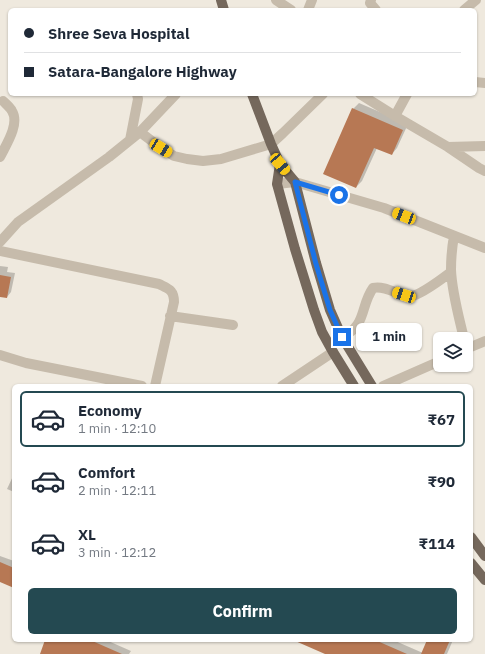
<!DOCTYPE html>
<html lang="en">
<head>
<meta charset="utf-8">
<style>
  body { margin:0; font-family:"IBM Plex Sans",sans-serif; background:#f6f6f7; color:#1f2937; height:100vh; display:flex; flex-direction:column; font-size:15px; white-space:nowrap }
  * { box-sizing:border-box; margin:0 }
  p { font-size:13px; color:#747a83 }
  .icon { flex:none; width:22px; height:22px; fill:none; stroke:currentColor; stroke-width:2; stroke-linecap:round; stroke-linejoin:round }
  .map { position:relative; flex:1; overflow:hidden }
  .sheet { position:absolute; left:12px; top:384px; width:461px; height:258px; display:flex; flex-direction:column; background:#fff; border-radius:6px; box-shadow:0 1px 3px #0004 }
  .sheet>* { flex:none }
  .top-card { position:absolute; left:8px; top:8px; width:469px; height:88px; border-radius:6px; box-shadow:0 1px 3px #0004; display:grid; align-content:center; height:88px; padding:0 16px; background:#fff }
  .fabs { position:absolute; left:433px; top:332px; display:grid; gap:8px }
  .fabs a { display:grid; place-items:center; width:40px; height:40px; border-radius:6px; background:#fff; box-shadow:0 1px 3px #0004; font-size:20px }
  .end { position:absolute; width:18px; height:18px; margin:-9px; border:5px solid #1a73e8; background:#fff; box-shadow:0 0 0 2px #fff }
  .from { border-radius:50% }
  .bubble { position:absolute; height:28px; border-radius:6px; background:#fff; box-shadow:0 1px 3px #0004; font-size:13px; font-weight:700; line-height:28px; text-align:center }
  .car { position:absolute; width:12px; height:24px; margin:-12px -6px; border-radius:5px; box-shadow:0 0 3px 1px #0007; background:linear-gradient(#f5c518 24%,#345 0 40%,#f5c518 0 76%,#345 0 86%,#f5c518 0) }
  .top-card b { display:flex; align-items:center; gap:14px; height:38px; font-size:15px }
  .top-card b+b { border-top:1px solid #e0e1e3 }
  .top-card i { width:10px; height:10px; background:#1f2937 }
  ul { padding:7px 0 0; list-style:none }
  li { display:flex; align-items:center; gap:12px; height:56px; margin:0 8px 6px; padding:0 8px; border:2px solid transparent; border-radius:6px }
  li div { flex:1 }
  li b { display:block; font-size:15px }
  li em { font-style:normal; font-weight:700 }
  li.on { border-color:#244951 }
  li>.icon { width:36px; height:36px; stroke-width:1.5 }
  .action { display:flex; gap:8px; margin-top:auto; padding:8px 16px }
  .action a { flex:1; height:46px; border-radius:6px; background:#244951; color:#fff; font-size:16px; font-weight:700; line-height:46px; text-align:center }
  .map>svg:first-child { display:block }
</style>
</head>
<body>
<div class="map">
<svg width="485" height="654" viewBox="0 0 485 654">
  <rect width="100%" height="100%" fill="#efe9de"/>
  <path fill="#0003" d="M359 103 408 124 397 148 392 154 377 148 362 181 356 187 353 109Z
    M0 266 8 267 7 272 15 273 11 292 7 297 0 296Z
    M14 474V492L7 489Z
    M0 556 14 561V587L0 581Z
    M46 640H106L131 651 129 654H47Z
    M296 640H393L423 653 429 640H453L447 654H335Z"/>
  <path fill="#b77854" d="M352 108 403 130 392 155 374 148 356 188 323 174Z
    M0 275 11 277 7 298 0 297Z
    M0 562 14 568V588L0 582Z
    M45 640H90L122 654H40Z
    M293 640H375L407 654H325Z
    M427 640H450L444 654H421Z"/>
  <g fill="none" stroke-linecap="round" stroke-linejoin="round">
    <path stroke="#c6bbab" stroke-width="10" d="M276 0 291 10
      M371 0 370 3 376 10
      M308 10 312 0
      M464 10 476 0
      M475 82 485 83
      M360 94 395 116 448 147 479 168 485 171
      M395 116 407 94
      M140 132 161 148 174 156 187 159 203 161 221 159 271 144 283 133 323 94
      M130 140 138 99 137 94
      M448 147 485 146
      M0 157C6 145 20 124 12 111 10 107 6 104 3 101
      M277 184 295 182 384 208 485 248
      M454 236C452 247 451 259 451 270 452 293 459 317 464 339
      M0 242 18 222 109 157 140 132 176 94
      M0 251 159 284C169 289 174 290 174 302L155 386
      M170 316 233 325
      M342 337C367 326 360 306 373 288 387 285 399 297 411 296 421 295 443 278 451 272
      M466 349 485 341
      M0 355 26 363 142 386
      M282 386 333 352
      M383 386 440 361"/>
    <path stroke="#75685c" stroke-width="10" d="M221 0 224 10
      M252 94 271 144 280 164 295 182 316 263 330 310 342 337 372 386
      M280 164 277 184 295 249 314 310 322 332 333 352 354 386
      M471 537 485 556
      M471 563 485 580"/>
  </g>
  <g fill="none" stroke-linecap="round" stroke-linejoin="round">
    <path stroke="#1a73e8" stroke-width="5" d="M339 195 295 182 316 264 330 310 342 337"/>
  </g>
</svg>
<div class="fabs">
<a><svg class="icon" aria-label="layers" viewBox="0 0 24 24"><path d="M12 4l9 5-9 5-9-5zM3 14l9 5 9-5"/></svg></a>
</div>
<i class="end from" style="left:339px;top:195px"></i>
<i class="end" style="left:342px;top:337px"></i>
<div class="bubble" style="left:356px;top:323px;width:66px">1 min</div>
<i class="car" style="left:161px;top:148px;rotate:121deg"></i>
<i class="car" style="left:280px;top:164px;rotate:140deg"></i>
<i class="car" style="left:404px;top:216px;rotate:291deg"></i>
<i class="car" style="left:404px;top:295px;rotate:288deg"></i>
<div class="top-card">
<b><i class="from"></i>Shree Seva Hospital</b>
<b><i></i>Satara-Bangalore Highway</b>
</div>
<section class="sheet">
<ul>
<li class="on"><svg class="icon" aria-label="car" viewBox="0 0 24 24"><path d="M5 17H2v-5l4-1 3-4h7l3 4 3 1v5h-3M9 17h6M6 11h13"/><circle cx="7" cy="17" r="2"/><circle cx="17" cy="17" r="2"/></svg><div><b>Economy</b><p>1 min · 12:10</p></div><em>₹67</em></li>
<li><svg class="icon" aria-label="car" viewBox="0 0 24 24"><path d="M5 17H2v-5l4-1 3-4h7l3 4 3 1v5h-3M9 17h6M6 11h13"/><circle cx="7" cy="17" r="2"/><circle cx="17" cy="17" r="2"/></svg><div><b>Comfort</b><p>2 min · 12:11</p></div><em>₹90</em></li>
<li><svg class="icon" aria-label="car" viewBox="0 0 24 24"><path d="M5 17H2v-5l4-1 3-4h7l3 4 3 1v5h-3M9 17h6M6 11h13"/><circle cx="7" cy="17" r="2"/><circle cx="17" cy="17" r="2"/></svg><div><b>XL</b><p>3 min · 12:12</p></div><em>₹114</em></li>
</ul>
<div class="action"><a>Confirm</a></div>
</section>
</div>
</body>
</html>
